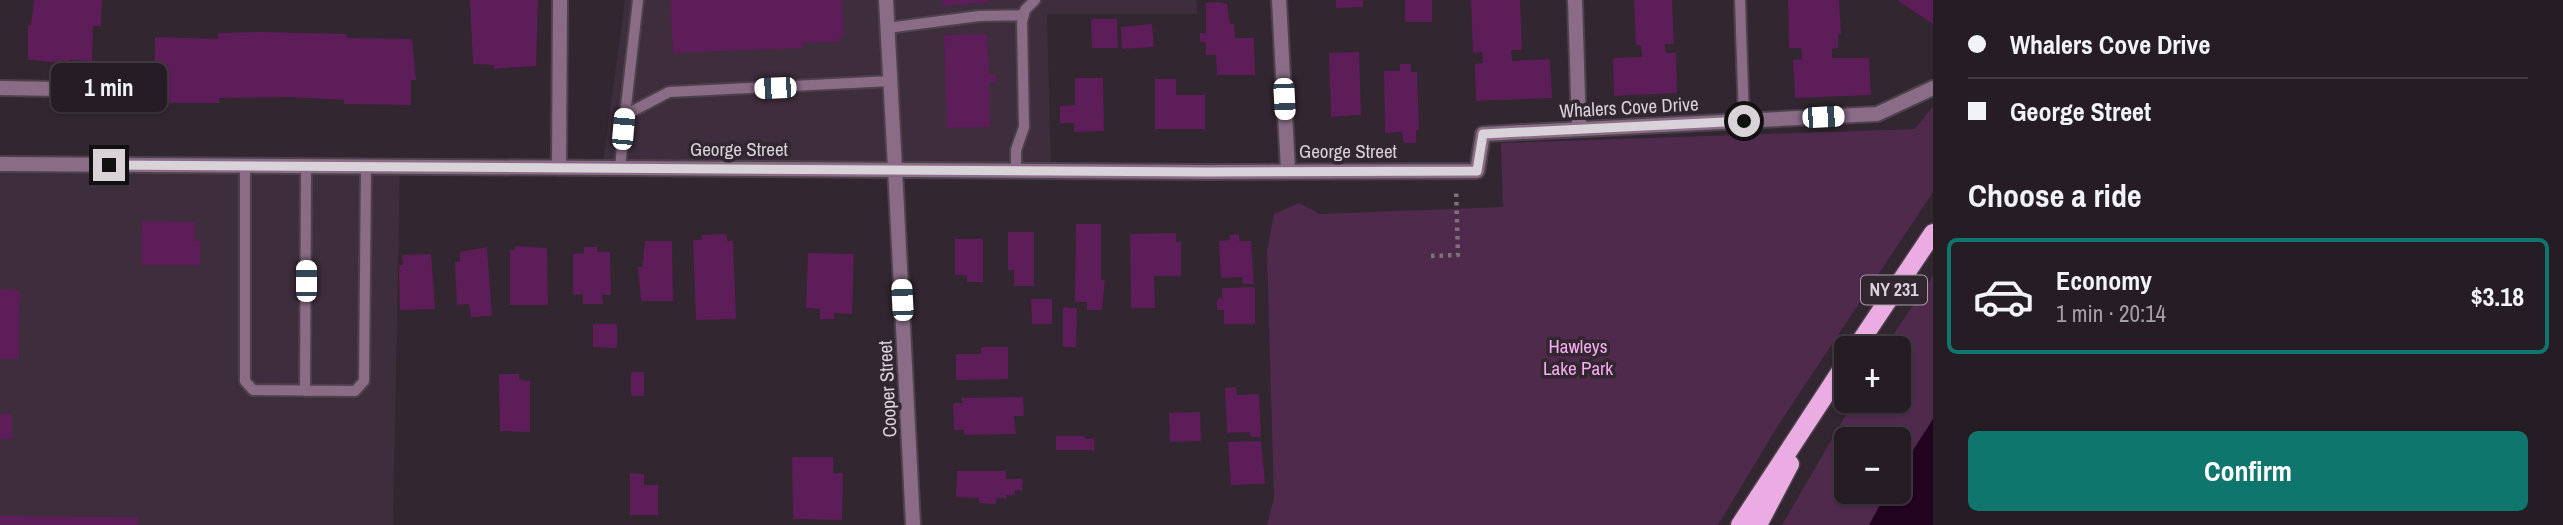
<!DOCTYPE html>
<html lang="en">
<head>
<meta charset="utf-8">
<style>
  body { margin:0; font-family:"Archivo Narrow",sans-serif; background:#2e252c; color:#f1f3f6; height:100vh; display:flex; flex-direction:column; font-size:26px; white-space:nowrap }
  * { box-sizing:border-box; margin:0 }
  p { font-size:23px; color:#a4a1a6 }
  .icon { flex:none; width:38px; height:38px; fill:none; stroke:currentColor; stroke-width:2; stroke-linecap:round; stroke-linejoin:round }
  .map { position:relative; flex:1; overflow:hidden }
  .details { display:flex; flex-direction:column; background:#261c24; width:630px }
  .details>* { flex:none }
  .banner { display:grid; align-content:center; height:154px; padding:0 35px; background:#261c24 }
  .controls { position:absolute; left:1834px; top:336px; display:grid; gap:14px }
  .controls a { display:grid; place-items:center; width:77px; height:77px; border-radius:10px; background:#261c24; box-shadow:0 2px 5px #0004,0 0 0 2px #423a41; font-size:35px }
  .end { position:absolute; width:32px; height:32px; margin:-16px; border:9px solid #dad2d9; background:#111; box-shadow:0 0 0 4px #111 }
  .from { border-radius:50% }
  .bubble { position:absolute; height:49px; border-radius:10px; background:#261c24; box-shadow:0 2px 5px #0004,0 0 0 2px #423a41; font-size:23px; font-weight:700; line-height:49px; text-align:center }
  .car { position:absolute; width:21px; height:42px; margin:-21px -10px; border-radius:9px; box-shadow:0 0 5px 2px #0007; background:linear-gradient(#fff 24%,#345 0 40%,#fff 0 76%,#345 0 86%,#fff 0) }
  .banner b { display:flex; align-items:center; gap:24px; height:66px; font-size:26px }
  .banner b+b { border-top:2px solid #423a41 }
  .banner i { width:18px; height:18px; background:#f1f3f6 }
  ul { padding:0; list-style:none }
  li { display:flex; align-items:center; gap:21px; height:116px; margin:0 14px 10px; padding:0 21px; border:4px solid #423a41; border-radius:10px }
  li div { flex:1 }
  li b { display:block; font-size:26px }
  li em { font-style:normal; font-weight:700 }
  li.selected { border-color:#0f766e }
  li>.icon { width:63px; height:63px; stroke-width:1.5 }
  h2 { padding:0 35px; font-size:32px; line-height:84px }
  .cta { display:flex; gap:14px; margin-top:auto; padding:14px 35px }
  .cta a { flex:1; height:80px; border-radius:10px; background:#0f766e; color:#fff; font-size:28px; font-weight:700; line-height:80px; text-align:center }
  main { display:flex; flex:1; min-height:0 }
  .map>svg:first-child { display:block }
</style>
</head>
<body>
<main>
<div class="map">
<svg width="1933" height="525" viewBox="0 0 1933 525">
  <rect width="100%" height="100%" fill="#322630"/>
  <path fill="#3e2d3c" d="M625 0H1196L1197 14H1047L1051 164 601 177Z
    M0 162 400 165 393 525H0Z"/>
  <path fill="#502a4c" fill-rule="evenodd" d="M1933 106V192L1777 427 1718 525H1267L1274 498 1267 251 1274 214 1299 203 1320 214 1503 207 1501 143 1915 129Z
    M1933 276V525H1782L1854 401H1899V348H1884ZM1846 439H1899V492H1846Z"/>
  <path fill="#220320" d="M1933 419V525H1869L1887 492H1899V472Z"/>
  <path fill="#5d1d58" d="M34 0H102L101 26H93L92 61 69 60V63L28 60V25H31Z
    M470 0H538L536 66 494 69V65L473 64Z
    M670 0H842L844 36H839V42L803 43V48L673 53Z
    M943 0H989V2L943 6Z
    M1336 0H1363V7L1336 8Z
    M1405 0H1432V22H1405Z
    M1471 0H1520L1522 50H1511L1512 61 1550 59 1552 98 1476 101 1475 64 1483 63 1482 52 1473 53Z
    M1634 0H1672L1674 44H1665L1666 53H1676L1677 93 1614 96 1613 58 1642 57 1641 45H1636Z
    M1788 0H1839L1841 34H1838V48L1832 49V58H1869L1871 95 1795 98 1793 60 1802 59 1801 48H1789Z
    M1897 0H1933V24Z
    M1218 2 1227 4 1230 24H1234L1235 38H1254L1255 75H1217L1216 55H1206V42H1200V33H1206V3Z
    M1091 19H1117L1118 48H1092Z
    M1152 24 1154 47 1122 49 1121 27Z
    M261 32 347 34 346 38 412 39 416 80H411V105L344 104V100L290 97 219 98V103H154L155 37 218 39V33Z
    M987 34 989 74H996V82H989L990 127 947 128 944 35Z
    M1359 52 1361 115 1331 117 1329 53Z
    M1400 64H1411V72H1417L1419 130H1416V143H1404L1402 132 1385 133 1384 71H1400Z
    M1075 78H1103L1104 131 1074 132V123H1060V106L1075 105Z
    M1155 79H1176V95H1205V129H1155Z
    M142 221 195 222V241H201L200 265H141Z
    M1076 224H1101V280H1105L1102 310H1087V302H1075Z
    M1008 232H1034V286H1014V270H1008Z
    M1176 233V242L1181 241V276H1154L1155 308H1131L1130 234Z
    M727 234V241H733L736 319 696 320 693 240H702V235Z
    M1239 234V241H1251L1254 284H1243L1242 277 1221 278 1219 241 1230 240V235Z
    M955 239H983V282H967V275H955Z
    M645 241H672L673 301H641L638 267H642Z
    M515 246 547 248 548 305H510V250H515Z
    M487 247 492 316 471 317 469 304 457 305 455 262H460V252Z
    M584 247H597V252H610L611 295H602L603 304H583V294L573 295V254L584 253Z
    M808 253 854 254 852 314 834 313V319H820V309L806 308Z
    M431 254 435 309 400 310 399 265H403L402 255Z
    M1255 287V324H1224V310H1217V299L1222 298V288Z
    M0 289 20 290 19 359H0Z
    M1031 299H1052V324H1032Z
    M1063 307 1077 308 1076 347H1063Z
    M593 324H617V348L593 347Z
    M981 347H1008V379L956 380V354H981Z
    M631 372H644V396H631Z
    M499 374H519V380L530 381V432L500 431Z
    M1236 387 1237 395 1259 394 1261 437H1250V432L1227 433 1225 388Z
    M1023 397 1024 416H1014L1016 434 964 435V430H954L953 403H962V398Z
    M1200 412 1201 441 1170 442 1169 413Z
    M0 414H12V439H0Z
    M1056 436H1084L1085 439H1094V450H1056Z
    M1261 441 1265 484 1231 485 1228 442Z
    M792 457H833V473H843L842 520 793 519Z
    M957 471H1006V479H1023L1022 490H1015V495H1006V498H996V504L979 503V498L956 497Z
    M630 473 644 474V485H658V515H630Z
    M0 516 138 517V525H0Z"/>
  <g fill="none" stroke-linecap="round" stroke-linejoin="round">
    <g stroke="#4d424b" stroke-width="14">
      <path id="service" d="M1740 0 1744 121
        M887 28 979 16 1024 15
        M625 115 638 0
        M245 166V381L253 390 355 391 364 381 366 167
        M620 168 625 115 669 92 891 81
        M1016 170V150L1024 127 1022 22 1025 10 1035 0
        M305 391 306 166"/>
    </g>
    <g stroke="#4d424b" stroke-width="18">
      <path id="minor" d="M1279 0 1288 170
        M1575 0 1579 129
        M0 88 121 90
        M0 164 1207 172 1477 171 1483 134 1877 114 1933 88
        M559 168 560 0
        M895 168 913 525"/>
    </g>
    <g stroke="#4d424b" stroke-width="18">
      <path id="tertiary" d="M886 0 895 168"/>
    </g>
    <g stroke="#4d424b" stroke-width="21">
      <path id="primary" d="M1856 348 1933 233
        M1740 525 1846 363
        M1758 525 1790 464"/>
    </g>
    <path stroke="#7c727a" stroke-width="4.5" stroke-dasharray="3.5 5" stroke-linecap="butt" d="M1431 256 1458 255 1456 189"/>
    <use href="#service" stroke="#8a6c86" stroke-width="10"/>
    <use href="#minor" stroke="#8a6c86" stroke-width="14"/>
    <use href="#tertiary" stroke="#8a6c86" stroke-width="14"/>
    <use href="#primary" stroke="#eaace3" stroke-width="18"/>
  </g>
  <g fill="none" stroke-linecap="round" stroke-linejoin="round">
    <path stroke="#dad2d9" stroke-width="9" d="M109 165 1207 172 1477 171 1483 134 1744 121"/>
  </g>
  <g text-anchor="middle" stroke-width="7" stroke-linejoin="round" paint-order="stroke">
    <rect fill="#322630" stroke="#a89ea6" stroke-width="2" x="1861" y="275.5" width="66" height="29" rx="5"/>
    <g font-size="18" font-weight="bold" fill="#dad2d9">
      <text x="1894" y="296">NY 231</text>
    </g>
    <g font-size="19" fill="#dad2d9" stroke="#322630">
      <text transform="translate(1629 107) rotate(-3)" y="7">Whalers Cove Drive</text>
      <text x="739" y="156">George Street</text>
      <text x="1348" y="158">George Street</text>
      <text transform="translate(887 389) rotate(-93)" y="7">Cooper Street</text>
    </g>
    <g font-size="19" fill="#f6acee" stroke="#322630">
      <text x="1578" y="353">Hawleys<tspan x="1578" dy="22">Lake Park</tspan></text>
    </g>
  </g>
</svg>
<div class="controls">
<a>+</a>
<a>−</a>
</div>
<i class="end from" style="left:1744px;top:121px"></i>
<i class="end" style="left:109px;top:165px"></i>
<div class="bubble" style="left:51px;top:63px;width:116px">1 min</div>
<i class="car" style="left:775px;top:88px;rotate:268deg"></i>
<i class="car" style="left:1284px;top:99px;rotate:177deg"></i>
<i class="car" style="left:1823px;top:117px;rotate:87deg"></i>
<i class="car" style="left:623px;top:129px;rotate:5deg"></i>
<i class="car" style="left:306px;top:281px;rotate:0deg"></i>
<i class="car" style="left:902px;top:300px;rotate:357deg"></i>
</div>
<section class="details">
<div class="banner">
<b><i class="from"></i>Whalers Cove Drive</b>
<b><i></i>George Street</b>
</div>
<h2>Choose a ride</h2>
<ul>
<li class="selected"><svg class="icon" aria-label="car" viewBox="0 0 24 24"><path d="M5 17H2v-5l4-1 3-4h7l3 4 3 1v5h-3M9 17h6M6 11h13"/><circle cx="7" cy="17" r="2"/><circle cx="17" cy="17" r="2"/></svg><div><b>Economy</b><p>1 min · 20:14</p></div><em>$3.18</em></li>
</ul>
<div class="cta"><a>Confirm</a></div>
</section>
</main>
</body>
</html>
